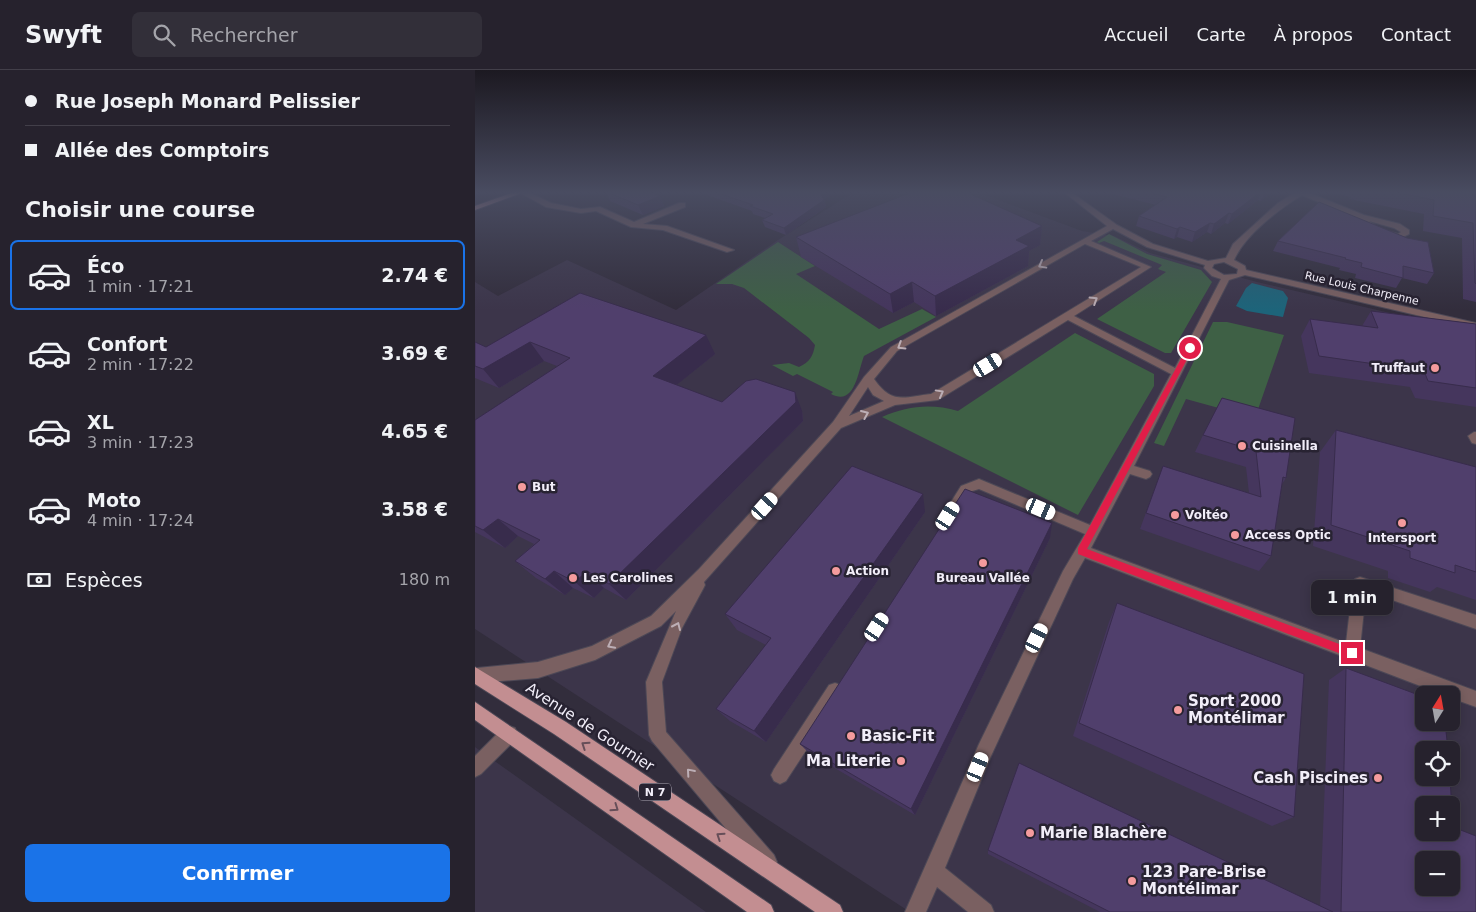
<!DOCTYPE html>
<html lang="fr">
<head>
<meta charset="utf-8">
<style>
  body { margin:0; font-family:"DejaVu Sans",sans-serif; background:#322f39; color:#f1f3f6; height:100vh; display:flex; flex-direction:column; font-size:19px; white-space:nowrap }
  * { box-sizing:border-box; margin:0 }
  p { font-size:16px; color:#a4a4aa }
  .icon { flex:none; width:28px; height:28px; fill:none; stroke:currentColor; stroke-width:2; stroke-linecap:round; stroke-linejoin:round }
  .map { position:relative; flex:1; overflow:hidden }
  .side { display:flex; flex-direction:column; background:#26222d; width:475px }
  .side>* { flex:none }
  .banner { display:grid; align-content:center; height:110px; padding:0 25px; background:#26222d }
  .needle { width:32px; rotate:11deg }
  .tools { position:absolute; left:940px; top:616px; display:grid; gap:10px }
  .tools a { display:grid; place-items:center; width:45px; height:45px; border-radius:8px; background:#26222d; box-shadow:0 2px 12px #0003,0 0 0 1px #423f49; font-size:25px }
  .end { position:absolute; width:22px; height:22px; margin:-11px; border:6px solid #e11d48; background:#fff; box-shadow:0 0 0 2px #fff }
  .from { border-radius:50% }
  .bubble { position:absolute; height:35px; border-radius:8px; background:#26222d; box-shadow:0 2px 12px #0003,0 0 0 1px #423f49; font-size:16px; font-weight:600; line-height:35px; text-align:center }
  .car { position:absolute; width:15px; height:30px; margin:-15px -8px; border-radius:6px; box-shadow:0 0 4px 1px #0007; background:linear-gradient(#fff 24%,#345 0 40%,#fff 0 76%,#345 0 86%,#fff 0) }
  .banner b { display:flex; align-items:center; gap:18px; height:48px; font-size:19px }
  .banner b+b { border-top:1px solid #423f49 }
  .banner i { width:12px; height:12px; background:#f1f3f6 }
  ul { padding:0; list-style:none }
  li { display:flex; align-items:center; gap:15px; height:70px; margin:0 10px 8px; padding:0 15px; border:2px solid transparent; border-radius:8px }
  li div { flex:1 }
  li b { display:block; font-size:19px }
  li em { font-style:normal; font-weight:600 }
  li.active { border-color:#1a73e8 }
  li>.icon { width:45px; height:45px; stroke-width:1.5 }
  h2 { padding:0 25px; font-size:22px; line-height:60px }
  .pay { display:flex; align-items:center; gap:12px; height:55px; padding:0 25px; font-size:19px }
  .pay p { margin-inline-start:auto }
  .button { display:flex; gap:10px; margin-top:auto; padding:10px 25px }
  .button a { flex:1; height:58px; border-radius:8px; background:#1a73e8; color:#fff; font-size:20px; font-weight:600; line-height:58px; text-align:center }
  header { display:flex; align-items:center; gap:30px; box-sizing:border-box; height:70px; padding:0 25px; background:#26222d; border-bottom:1px solid #423f49 }
  header strong { font-size:24px }
  nav { display:flex; gap:28px; margin-inline-start:auto; font-size:18px }
  .search { width:350px; height:45px; background:#322f39; display:flex; align-items:center; gap:12px; box-sizing:border-box; padding:0 18px; border-radius:8px; color:#a4a4aa; font-size:19px }
  main { display:flex; flex:1; min-height:0 }
  .map>svg:first-child { display:block }
</style>
</head>
<body>
<header>
<strong>Swyft</strong>
<div class="search"><svg class="icon" aria-label="search" viewBox="0 0 24 24"><circle cx="10" cy="10" r="6"/><path d="M15 15l6 6"/></svg>Rechercher</div>
<nav><a>Accueil</a><a>Carte</a><a>À propos</a><a>Contact</a></nav>
</header>
<main>
<section class="side">
<div class="banner">
<b><i class="from"></i>Rue Joseph Monard Pelissier</b>
<b><i></i>Allée des Comptoirs</b>
</div>
<h2>Choisir une course</h2>
<ul>
<li class="active"><svg class="icon" aria-label="car" viewBox="0 0 24 24"><path d="M5 17H2v-5l4-1 3-4h7l3 4 3 1v5h-3M9 17h6M6 11h13"/><circle cx="7" cy="17" r="2"/><circle cx="17" cy="17" r="2"/></svg><div><b>Éco</b><p>1 min · 17:21</p></div><em>2.74 €</em></li>
<li><svg class="icon" aria-label="car" viewBox="0 0 24 24"><path d="M5 17H2v-5l4-1 3-4h7l3 4 3 1v5h-3M9 17h6M6 11h13"/><circle cx="7" cy="17" r="2"/><circle cx="17" cy="17" r="2"/></svg><div><b>Confort</b><p>2 min · 17:22</p></div><em>3.69 €</em></li>
<li><svg class="icon" aria-label="car" viewBox="0 0 24 24"><path d="M5 17H2v-5l4-1 3-4h7l3 4 3 1v5h-3M9 17h6M6 11h13"/><circle cx="7" cy="17" r="2"/><circle cx="17" cy="17" r="2"/></svg><div><b>XL</b><p>3 min · 17:23</p></div><em>4.65 €</em></li>
<li><svg class="icon" aria-label="car" viewBox="0 0 24 24"><path d="M5 17H2v-5l4-1 3-4h7l3 4 3 1v5h-3M9 17h6M6 11h13"/><circle cx="7" cy="17" r="2"/><circle cx="17" cy="17" r="2"/></svg><div><b>Moto</b><p>4 min · 17:24</p></div><em>3.58 €</em></li>
</ul>
<div class="pay"><svg class="icon" aria-label="cash" viewBox="0 0 24 24"><path d="M3 7h18v10H3z"/><circle cx="12" cy="12" r="2"/></svg>Espèces<p>180 m</p></div>
<div class="button"><a>Confirmer</a></div>
</section>
<div class="map">
<svg width="1001" height="842" viewBox="0 0 1001 842">
  <rect width="100%" height="100%" fill="#322d3c"/>
  <path fill="#3c354a" fill-rule="evenodd" d="M379 122H502L607 161 639 166 675 183 782 212 1001 263V842H435L0 559V212L23 226 92 190 201 240 303 170ZM949 625H976V652H949ZM949 680H976V708H949ZM949 735H976V762H949ZM949 790H976V818H949Z
    M0 677 231 842H0Z"/>
  <path fill="#3e6045" d="M634 164 672 184 726 200 737 212 696 283H690L622 249 691 202 683 199 687 195 629 171 624 173 622 172Z
    M303 172 340 196 321 204 404 259 447 239 461 247 389 286C383 301 380 337 356 324L358 322 322 304 318 306 297 295 314 293 324 297C335 292 338 286 340 275L334 268 269 218 257 214H241Z
    M738 252H752L809 265 780 348 711 329 689 376 679 373Z
    M600 263 679 304V316L603 445 407 347C432 336 456 333 483 341Z"/>
  <path fill="#1d647a" d="M777 213 808 221 813 228 808 247 772 241 761 236 771 218Z"/>
  <g fill="none" stroke-linecap="round" stroke-linejoin="round">
    <g stroke="#4d4856" stroke-width="2">
      <path id="minor" d="M44 122H53L76 133 106 139 125 137 159 152 204 133H210V137L168 154 192 156 259 180 252 182 188 160 156 157 121 141 106 143 71 137Z
        M589 122H596L642 155 678 174 733 191 751 188 758 174 803 133 821 122H832L889 145 925 154 934 160V164L924 169 900 163 883 149 827 125C803 140 770 165 759 190L770 196 771 200 1001 253V259L770 205 754 210 659 396 675 401 677 404 675 407 671 409 655 404 616 478 871 573 878 513 880 509 885 507 1001 545V559L891 521 885 578 1001 621V637L976 628V625H969L610 488 598 509 516 686 470 798 516 835 519 842H493L462 817 451 842H430L504 674 588 501 610 464 504 419 494 422 486 436H478L476 432 486 416 504 409 615 455 696 304 593 250 463 330 420 335 366 358 229 512 230 515 228 519 207 558 187 612 191 662 299 785 302 792 299 799 292 802 285 799 177 671 174 665 171 612 201 541 186 556 120 590 63 608 0 613V599L2 598 63 592 117 576 176 546 224 499 358 352 389 307 416 277 632 156ZM894 151 919 158 926 162 923 164 905 159ZM638 159 672 177 730 195 729 198 737 206 746 209 700 298 599 246 676 197 616 171ZM610 174 666 197 456 324C429 327 417 335 399 309L422 281ZM749 192 763 199 762 204 749 205 737 198 739 194ZM393 317 398 325 409 331 374 346Z
        M999 362H1001V374L997 373 993 366Z
        M360 613 366 615 368 621 366 627 311 711 305 714 299 711 296 705 299 699 354 615Z
        M34 656 40 658 42 664 40 670 6 704 0 707V686L28 658Z"/>
    </g>
    <g stroke="#4d4856" stroke-width="2">
      <path id="major" d="M39 122H49L0 140V136Z
        M0 597 91 652 365 835 368 842H340L79 664 0 614Z
        M0 632 296 835 299 842H272L0 650Z"/>
    </g>
    <use href="#minor" fill="#7a6061" fill-rule="evenodd"/>
    <use href="#major" fill="#c38e91" fill-rule="evenodd"/>
  </g>
  <path fill="#45365d" d="M131 122 185 126 189 136 168 145 135 131Z
    M224 122H361L349 129 351 137 311 165 290 157 287 150 290 148 278 144 277 141Z
    M630 122H796L786 131 783 130 753 154 750 153 736 164 732 162 717 172 702 167 699 169 661 156 664 146 681 135Z
    M853 122H1001V232L988 229 987 168 948 161 949 144 874 129 876 127Z
    M492 123 567 156 565 175 554 181 553 196 461 246 439 232 418 243 326 187 321 167Z
    M844 132 959 203 952 214 927 208 921 218 880 208 881 204 864 200 865 198 798 181 803 171Z
    M105 223 240 284 201 315 247 332 327 341 328 351 151 530 129 518 119 528 98 518 90 525 61 508 40 491 59 474 43 466 30 478 0 462V350L82 296 69 291 24 318 0 308V272L11 277Z
    M896 241 1001 254V337L940 328 935 317 834 303 826 266 835 249 887 256Z
    M747 328 811 408 807 414 796 486 784 501 665 459 688 396 774 423 771 397 720 382 728 365Z
    M861 360 1001 397V530L962 517 955 522 913 508V501L838 476 845 382Z
    M450 442 291 672 255 651 241 639 291 575 262 560 250 544Z
    M575 468 440 745 334 683 325 674Z
    M642 533 819 747 797 756 598 666 634 552Z
    M871 598 978 757 1001 842H625L513 784V780L845 836 854 610Z"/>
  <path fill="#382c4c" d="M0 122H11L0 126Z
    M345 122H361L346 130Z
    M785 122H786L783 130 753 154 757 144Z
    M790 122H796L786 131Z
    M185 126 189 136 168 145 163 135Z
    M349 130 351 137 311 165 309 158Z
    M754 143 750 153 736 164 739 154Z
    M735 153 732 162 717 172 720 162Z
    M567 156 565 175 554 181 553 196 461 246 460 226 541 170Z
    M705 157 702 167 699 169 702 159Z
    M437 212 439 232 418 243 415 224Z
    M231 265 240 284 189 325 178 306Z
    M55 272 69 291 24 318 8 299Z
    M320 322 327 341 328 351 151 530 134 514Z
    M448 424 450 442 291 672 279 661Z
    M23 449 43 466 30 478 8 460Z
    M577 453 575 468 440 745 436 739Z
    M79 501 98 518 90 525 70 509Z
    M112 501 129 518 119 528 100 512Z"/>
  <path fill="#503f6c" stroke="#382c4c" fill-rule="evenodd" d="M132 122H177L185 126 163 135Z
    M241 122H345L349 130 309 158 287 150 298 144 275 136 278 135Z
    M437 122H491L567 156 541 170 554 176 460 226 437 212 415 224 321 167Z
    M671 122H785L757 144 754 143 739 154 735 153 720 162 705 157 702 159 664 146 692 127Z
    M920 122H997V124L1001 127V214L1000 213 998 153 958 146 959 130Z
    M844 132 932 168 953 172 959 203 928 196V208L886 197 887 193 870 189 871 188 803 171Z
    M105 223 231 265 178 306 247 332 271 311 281 309 320 322 321 332 134 514 112 501 100 512 79 501 70 509 40 491 65 470 23 449 8 460 0 456V350L95 288 55 272 8 299 0 296V272L11 277Z
    M896 241 1001 254V318L953 311 949 301 844 286 835 249 903 258Z
    M747 328 820 348 811 408 808 407 796 486 671 443 688 396 786 427 781 381 728 365Z
    M861 360 1001 397V502L980 495V503L935 488V481L856 455Z
    M377 396 448 424 279 661 241 639 296 568 250 544Z
    M490 419 577 453 436 739 325 674Z
    M642 533 829 604 819 747 604 653Z
    M871 598 949 627V652H970L973 680H949V708H975L978 757 1001 766V842H866ZM949 735H976V762H949ZM949 790H976V818H949Z
    M544 693 858 842H635L513 780Z"/>
  <defs><path id="oneway-chevron" d="M-2-3.5L2.5 0L-2 3.5" fill="none" stroke-width="1.6" stroke-linecap="round" stroke-linejoin="round" transform="scale(1.25)"/></defs>
  <g stroke="#bcaeb5">
    <use href="#oneway-chevron" transform="translate(567 195) rotate(151)"/>
    <use href="#oneway-chevron" transform="translate(619 230) rotate(-32)"/>
    <use href="#oneway-chevron" transform="translate(426 276) rotate(148)"/>
    <use href="#oneway-chevron" transform="translate(465 323) rotate(-29)"/>
    <use href="#oneway-chevron" transform="translate(390 344) rotate(-23)"/>
    <use href="#oneway-chevron" transform="translate(202 556) rotate(-66)"/>
    <use href="#oneway-chevron" transform="translate(136 575) rotate(153)"/>
    <use href="#oneway-chevron" transform="translate(215 702) rotate(-131)"/>
  </g>
  <g stroke="#664e58">
    <use href="#oneway-chevron" transform="translate(110 675) rotate(-146)"/>
    <use href="#oneway-chevron" transform="translate(140 738) rotate(35)"/>
    <use href="#oneway-chevron" transform="translate(245 766) rotate(-146)"/>
  </g>
  <linearGradient id="sky" x2="0" y2="1"><stop stop-color="#1c1921"/><stop offset="0.51" stop-color="#494c61"/><stop offset="1" stop-color="#494c61" stop-opacity="0"/></linearGradient>
  <rect width="1001" height="240" fill="url(#sky)"/>
  <path fill="#e11d48" d="M715 276 718 278 612 479 880 580V587L877 588 603 484V478L712 278Z"/>
  <g fill="#f59b9d" stroke="#282332" stroke-width="2">
    <circle cx="960" cy="298" r="5"/>
    <circle cx="767" cy="376" r="5"/>
    <circle cx="47" cy="417" r="5"/>
    <circle cx="700" cy="445" r="5"/>
    <circle cx="927" cy="453" r="5"/>
    <circle cx="760" cy="465" r="5"/>
    <circle cx="508" cy="493" r="5"/>
    <circle cx="361" cy="501" r="5"/>
    <circle cx="98" cy="508" r="5"/>
    <circle cx="703" cy="640" r="5"/>
    <circle cx="376" cy="666" r="5"/>
    <circle cx="426" cy="691" r="5"/>
    <circle cx="903" cy="708" r="5"/>
    <circle cx="555" cy="763" r="5"/>
    <circle cx="657" cy="811" r="5"/>
  </g>
  <g text-anchor="middle" stroke-width="5" stroke-linejoin="round" paint-order="stroke">
    <g font-size="11" fill="#f2eef9" stroke="#282332">
      <text transform="translate(887 218) rotate(13)" y="4">Rue Louis Charpenne</text>
    </g>
    <rect fill="#282332" stroke="#b5b1bd" stroke-width="1" x="164" y="713.5" width="32" height="17" rx="4"/>
    <g font-size="11" font-weight="bold" fill="#f2eef9">
      <text x="180" y="726">N 7</text>
    </g>
    <g font-size="12" font-weight="bold" fill="#f2eef9" stroke="#282332" text-anchor="start">
      <text x="950" y="302" text-anchor="end">Truffaut</text>
      <text x="777" y="380">Cuisinella</text>
      <text x="57" y="421">But</text>
      <text x="710" y="449">Voltéo</text>
      <text x="770" y="469">Access Optic</text>
      <text x="927" y="472" text-anchor="middle">Intersport</text>
      <text x="371" y="505">Action</text>
      <text x="108" y="512">Les Carolines</text>
      <text x="508" y="512" text-anchor="middle">Bureau Vallée</text>
    </g>
    <g font-size="15" font-weight="bold" fill="#f2eef9" stroke="#282332" text-anchor="start">
      <text x="713" y="636">Sport 2000<tspan x="713" dy="17">Montélimar</tspan></text>
      <text x="386" y="671">Basic-Fit</text>
      <text x="416" y="696" text-anchor="end">Ma Literie</text>
      <text x="893" y="713" text-anchor="end">Cash Piscines</text>
      <text x="565" y="768">Marie Blachère</text>
      <text x="667" y="807">123 Pare-Brise<tspan x="667" dy="17">Montélimar</tspan></text>
    </g>
    <g font-size="15" fill="#f2eef9" stroke="#282332">
      <text transform="translate(115 657) rotate(33)" y="5">Avenue de Gournier</text>
    </g>
  </g>
</svg>
<div class="tools">
<a><svg class="needle" viewBox="-14 -14 28 28"><path d="M0-13l5 13h-10z" fill="#e53935"/><path d="M0 13l5-13h-10z" fill="#a4a4aa"/></svg></a>
<a><svg class="icon" aria-label="locate" viewBox="0 0 24 24"><circle cx="12" cy="12" r="6"/><path d="M12 2v4M12 18v4M2 12h4M18 12h4"/></svg></a>
<a>+</a>
<a>−</a>
</div>
<i class="end from" style="left:715px;top:278px"></i>
<i class="end" style="left:877px;top:583px"></i>
<div class="bubble" style="left:836px;top:510px;width:82px">1 min</div>
<i class="car" style="left:513px;top:295px;rotate:59deg"></i>
<i class="car" style="left:290px;top:436px;rotate:42deg"></i>
<i class="car" style="left:566px;top:439px;rotate:113deg"></i>
<i class="car" style="left:473px;top:446px;rotate:32deg"></i>
<i class="car" style="left:402px;top:557px;rotate:33deg"></i>
<i class="car" style="left:562px;top:568px;rotate:26deg"></i>
<i class="car" style="left:503px;top:697px;rotate:23deg"></i>
</div>
</main>
</body>
</html>
